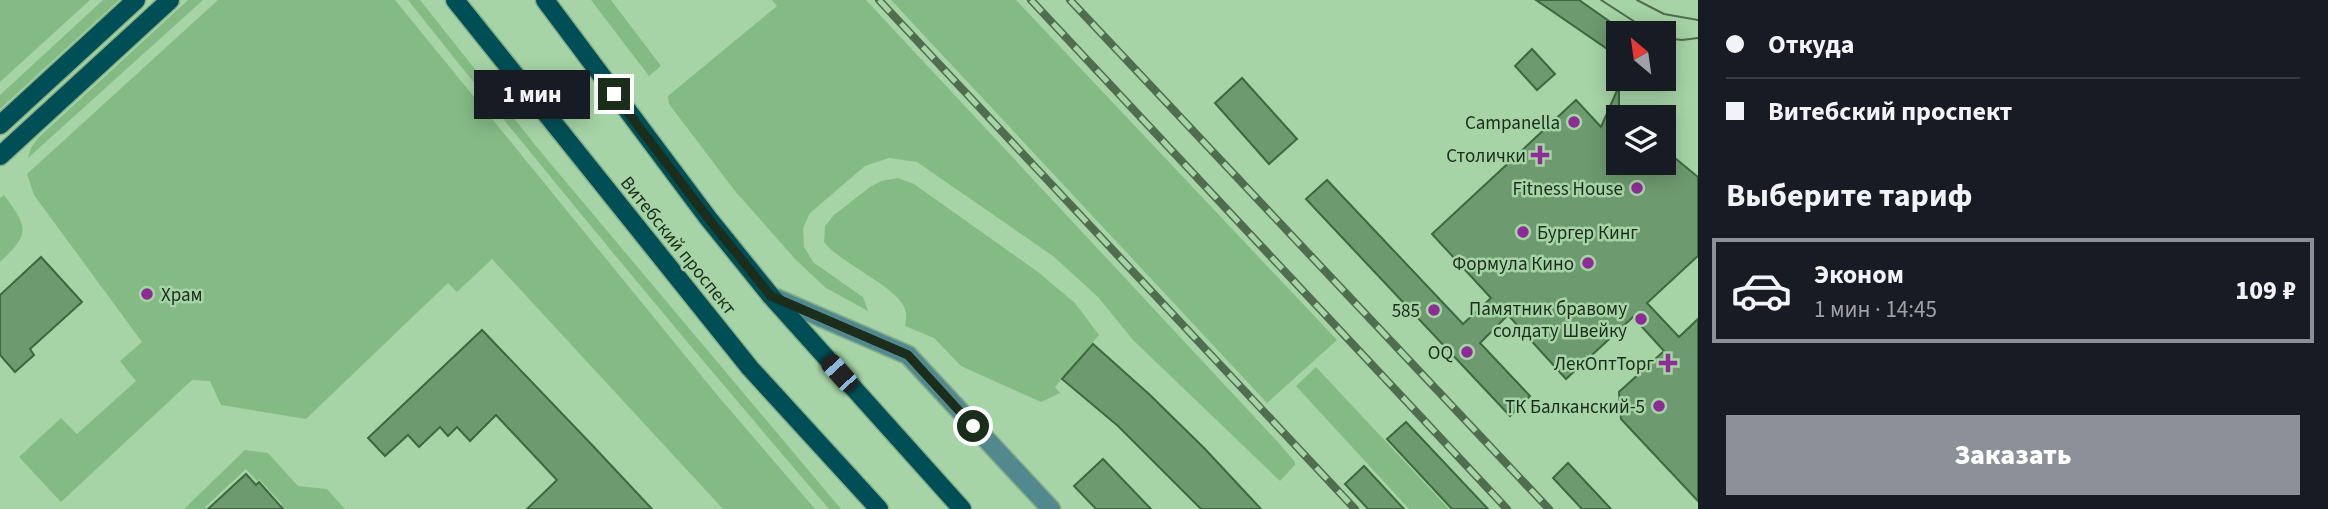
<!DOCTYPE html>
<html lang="ru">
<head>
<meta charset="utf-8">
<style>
  body { margin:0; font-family:"Source Sans 3",sans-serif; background:#242831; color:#f1f3f6; height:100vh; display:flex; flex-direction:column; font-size:26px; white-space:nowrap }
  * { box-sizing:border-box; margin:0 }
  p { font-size:23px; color:#9ea1a6 }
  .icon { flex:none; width:38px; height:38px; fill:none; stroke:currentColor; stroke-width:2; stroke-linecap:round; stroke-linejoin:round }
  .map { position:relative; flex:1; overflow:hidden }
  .details { display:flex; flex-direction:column; background:#171b24; width:630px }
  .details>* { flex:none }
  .hud { display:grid; align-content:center; height:154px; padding:0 28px; background:#171b24 }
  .needle { width:46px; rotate:331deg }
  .buttons { position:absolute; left:1606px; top:21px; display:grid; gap:14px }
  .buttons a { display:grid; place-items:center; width:70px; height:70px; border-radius:0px; background:#171b24; box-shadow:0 4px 18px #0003; font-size:35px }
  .end { position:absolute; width:32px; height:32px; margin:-16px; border:9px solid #1b2d1b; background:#fff; box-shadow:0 0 0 4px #fff }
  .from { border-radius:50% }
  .bubble { position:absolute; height:49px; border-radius:0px; background:#171b24; box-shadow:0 4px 18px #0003; font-size:23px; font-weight:800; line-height:49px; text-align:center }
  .car { position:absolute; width:21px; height:42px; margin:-21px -10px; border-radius:9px; box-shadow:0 0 5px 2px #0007; background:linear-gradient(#222 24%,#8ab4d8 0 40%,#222 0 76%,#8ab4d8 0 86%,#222 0) }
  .hud b { display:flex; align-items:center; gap:24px; height:66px; font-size:26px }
  .hud b+b { border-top:2px solid #363941 }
  .hud i { width:18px; height:18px; background:#f1f3f6 }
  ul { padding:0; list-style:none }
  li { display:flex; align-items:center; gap:21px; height:105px; margin:0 14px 10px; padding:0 14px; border:4px solid transparent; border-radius:0px }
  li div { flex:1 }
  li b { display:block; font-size:26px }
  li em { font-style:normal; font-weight:800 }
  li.current { border-color:#8c9099 }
  li>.icon { width:63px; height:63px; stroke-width:1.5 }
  h2 { padding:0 28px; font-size:32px; line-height:84px }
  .cta { display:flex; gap:14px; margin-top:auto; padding:14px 28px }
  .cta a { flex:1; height:80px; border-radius:0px; background:#8c9099; color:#fff; font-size:28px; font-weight:800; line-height:80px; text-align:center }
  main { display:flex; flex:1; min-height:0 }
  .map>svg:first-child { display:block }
</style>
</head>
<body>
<main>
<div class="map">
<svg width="1698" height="509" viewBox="0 0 1698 509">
  <rect width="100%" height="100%" fill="#a6d4a6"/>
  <path fill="#84bb85" d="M0 0H90L0 82Z
    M103 0H119L0 109V95Z
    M188 0H203L28 158 31 148 38 138Z
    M218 0H395L718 396 815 509H723L492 259 457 292 448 283 306 419 221 405 210 381 192 380 61 502 19 457 61 418 77 434 136 381 120 361 142 342 34 195 27 174Z
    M408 0H420L540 151 841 509H829C686 342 545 173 408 0Z
    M591 0H611L661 66 649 76Z
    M772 0H866L1277 441 1295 462V465L1280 481 1133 340 1098 297 1053 256 917 162 889 158 865 166 810 213 803 228 804 247 814 263 863 297 868 311 826 288 796 260 735 191 669 104 668 96 777 6Z
    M891 0H1016L1337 340 1267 403Z
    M898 178 914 184 1038 272 1075 303 1099 335 1055 387 1060 393 1041 402 961 366 934 338 905 326C906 321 907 315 905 309 898 287 841 264 824 242L825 226 834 215 870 187 881 181Z
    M4 195C28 228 31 233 0 262V198Z
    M1316 367 1449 509H1409L1296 386Z
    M245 450 268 453 298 486 327 489 345 509H283L280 506 282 504 259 479 257 481 246 469 205 507 207 509H184Z"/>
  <path fill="#6e9a6f" stroke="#3e683f" stroke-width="2" d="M1536 0H1579L1619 28V57Z
    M1532 49 1555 74 1537 90 1515 66Z
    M1242 78 1297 139 1269 164 1215 103Z
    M1619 86V163H1664V149L1698 177V256L1647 303 1679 337 1698 319V501L1621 419 1619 392 1664 351 1633 317 1566 379 1508 315 1480 343 1530 396 1510 416 1306 199 1327 180 1463 324 1491 298 1432 234 1576 100 1601 127Z
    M41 257 82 302 30 349 34 355 15 372 0 355V295Z
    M482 330 593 446 652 509H527L557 480 496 415 470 441 457 427 448 436 440 427 419 447 408 435 385 456 368 438Z
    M1093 344 1150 395 1205 449 1261 509H1201L1118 426 1062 379Z
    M1406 422 1488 509H1452L1387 439Z
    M1103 459 1151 509H1096L1074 486Z
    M1568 463 1611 509H1582L1553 478Z
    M1364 466 1404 509H1368L1345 484Z
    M246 474 256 485 259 482 283 509H208Z"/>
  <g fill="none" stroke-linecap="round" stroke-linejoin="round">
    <g stroke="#87af87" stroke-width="21">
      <path id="minor" d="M771 296 908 355 1051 509"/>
    </g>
    <g stroke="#87af87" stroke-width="21">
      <path id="major" d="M455 0 750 368 879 509
        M545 0 708 218 771 296 962 509
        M0 125 136 0
        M0 156 170 0"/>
    </g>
    <use href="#minor" stroke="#52898f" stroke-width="18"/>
    <use href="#major" stroke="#004f56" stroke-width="18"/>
    <path stroke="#506d50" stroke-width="2" d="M1601 0 1652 33
      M1637 0 1664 14 1698 20
      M1664 38 1682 40 1698 38"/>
    <g stroke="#506d50" stroke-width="8">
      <path id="rail" d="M879 0 1355 509
        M1031 0 1507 509
        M1070 0 1549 509"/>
    </g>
    <use href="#rail" stroke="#a6d4a6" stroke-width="5" stroke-dasharray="16" stroke-linecap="butt"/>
  </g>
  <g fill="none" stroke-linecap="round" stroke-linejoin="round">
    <path stroke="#1b2d1b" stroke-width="9" d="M614 94 708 218 771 296 908 355 973 426"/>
  </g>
  <g fill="#8d2c94" stroke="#a6d4a6" stroke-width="2.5">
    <circle cx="1574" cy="122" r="7"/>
    <path d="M1536.5 144.5h7v7h7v7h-7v7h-7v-7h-7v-7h7z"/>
    <circle cx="1637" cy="188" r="7"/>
    <circle cx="1523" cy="232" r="7"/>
    <circle cx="1588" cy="263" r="7"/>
    <circle cx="147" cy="294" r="7"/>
    <circle cx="1434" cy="310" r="7"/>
    <circle cx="1641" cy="319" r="7"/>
    <circle cx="1467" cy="352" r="7"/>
    <path d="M1664.5 352.5h7v7h7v7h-7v7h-7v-7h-7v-7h7z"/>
    <circle cx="1659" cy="406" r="7"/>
  </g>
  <g text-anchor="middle" stroke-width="5" stroke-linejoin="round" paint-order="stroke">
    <g font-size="19" fill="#1b2d1b" stroke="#a6d4a6" text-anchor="end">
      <text x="1560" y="129">Campanella</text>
      <text x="1526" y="162">Столички</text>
      <text x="1623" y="195">Fitness House</text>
      <text x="1537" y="239" text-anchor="start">Бургер Кинг</text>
      <text x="1574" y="270">Формула Кино</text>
      <text x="161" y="301" text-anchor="start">Храм</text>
      <text x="1627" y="315">Памятник бравому<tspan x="1627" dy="22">солдату Швейку</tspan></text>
      <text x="1420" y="317">585</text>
      <text x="1453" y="359">OQ</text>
      <text x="1654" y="370">ЛекОптТорг</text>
      <text x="1645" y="413">ТК Балканский-5</text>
    </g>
    <g font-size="19" fill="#1b2d1b" stroke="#a6d4a6">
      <text transform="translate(679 245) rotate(51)" y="7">Витебский проспект</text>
    </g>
  </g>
</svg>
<div class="buttons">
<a><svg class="needle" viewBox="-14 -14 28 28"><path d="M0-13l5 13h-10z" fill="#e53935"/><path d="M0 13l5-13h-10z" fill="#9ea1a6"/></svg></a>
<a><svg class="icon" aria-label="layers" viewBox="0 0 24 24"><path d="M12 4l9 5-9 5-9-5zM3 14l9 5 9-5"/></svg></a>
</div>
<i class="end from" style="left:973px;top:426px"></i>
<i class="end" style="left:614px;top:94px"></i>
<div class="bubble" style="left:474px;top:70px;width:116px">1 мин</div>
<i class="car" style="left:839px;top:373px;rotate:318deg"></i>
</div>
<section class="details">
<div class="hud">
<b><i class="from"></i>Откуда</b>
<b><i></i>Витебский проспект</b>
</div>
<h2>Выберите тариф</h2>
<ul>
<li class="current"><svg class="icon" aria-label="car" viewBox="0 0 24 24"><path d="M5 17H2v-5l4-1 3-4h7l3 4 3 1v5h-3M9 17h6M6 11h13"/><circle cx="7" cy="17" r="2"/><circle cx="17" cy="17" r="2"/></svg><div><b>Эконом</b><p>1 мин · 14:45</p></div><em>109 ₽</em></li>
</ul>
<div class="cta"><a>Заказать</a></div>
</section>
</main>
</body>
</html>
